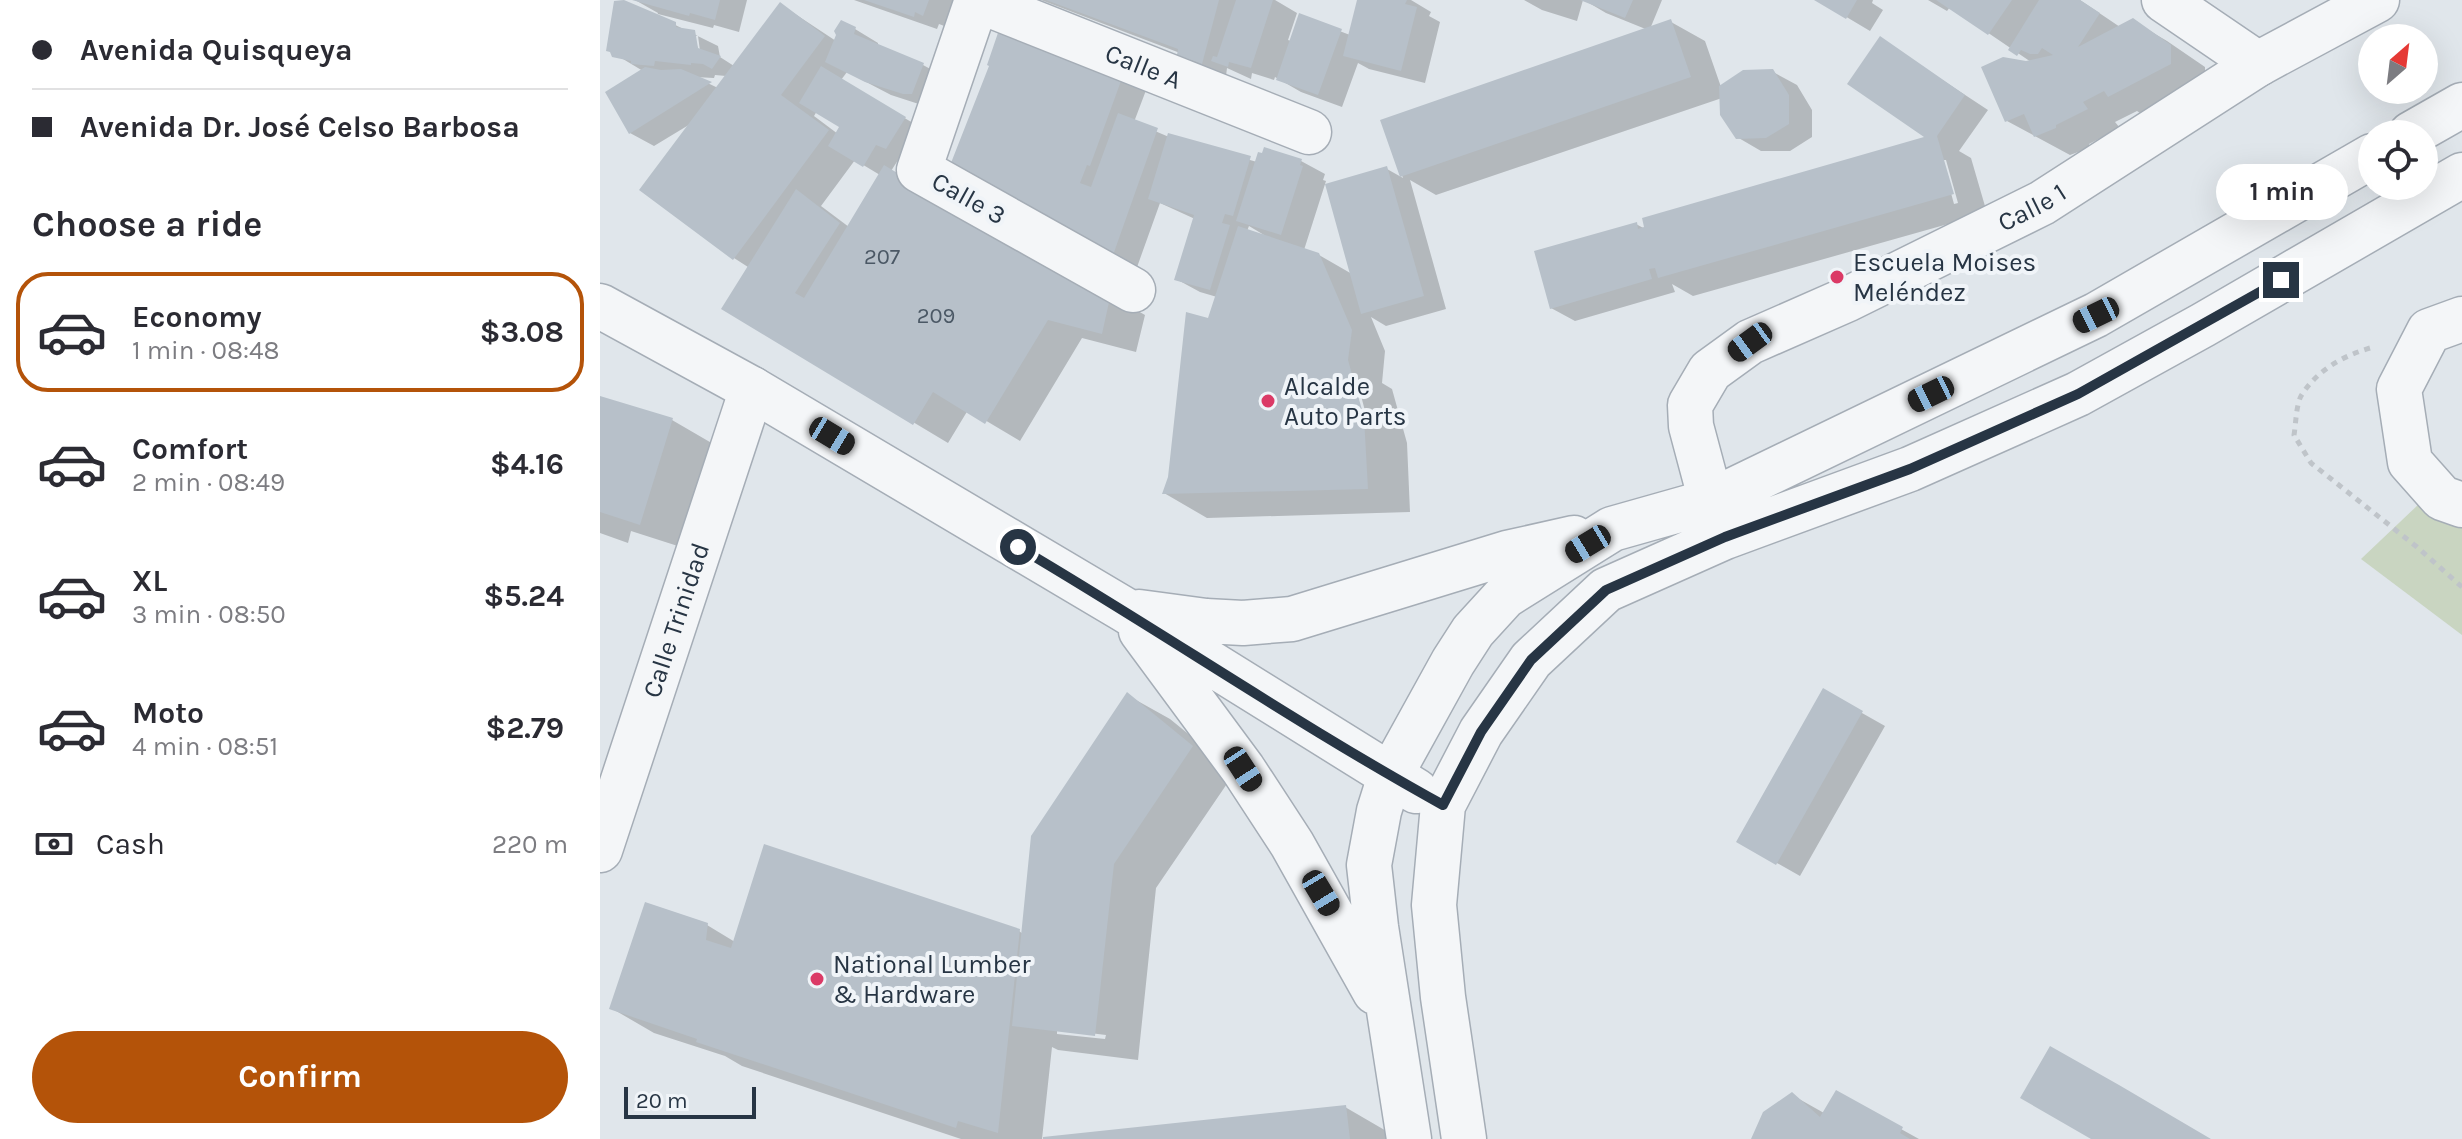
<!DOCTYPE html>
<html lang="en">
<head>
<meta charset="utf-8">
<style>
  body { margin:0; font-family:Karla,sans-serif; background:#f2f2f3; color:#2b2b33; height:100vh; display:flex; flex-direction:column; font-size:30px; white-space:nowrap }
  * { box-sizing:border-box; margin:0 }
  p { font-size:26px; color:#7c7c81 }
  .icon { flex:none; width:44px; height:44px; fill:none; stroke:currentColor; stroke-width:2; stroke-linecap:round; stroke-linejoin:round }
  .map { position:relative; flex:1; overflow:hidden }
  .panel { display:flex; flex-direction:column; background:#fff; width:600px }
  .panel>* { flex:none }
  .hud { display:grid; align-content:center; height:176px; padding:0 32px; background:#fff }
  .needle { width:52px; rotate:28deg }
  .buttons { position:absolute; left:1758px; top:24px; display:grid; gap:16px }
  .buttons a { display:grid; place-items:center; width:80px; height:80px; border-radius:50%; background:#fff; box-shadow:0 8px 32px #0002; font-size:40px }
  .scale { position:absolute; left:24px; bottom:20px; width:132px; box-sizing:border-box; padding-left:8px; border:4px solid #273544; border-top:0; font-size:22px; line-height:28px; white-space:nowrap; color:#273544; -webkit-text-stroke:6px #f0f4f8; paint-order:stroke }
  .end { position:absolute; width:36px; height:36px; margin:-18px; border:10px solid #273544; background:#fff; box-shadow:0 0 0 4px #fff }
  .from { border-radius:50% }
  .bubble { position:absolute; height:56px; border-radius:28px; background:#fff; box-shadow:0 8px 32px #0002; font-size:26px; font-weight:700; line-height:56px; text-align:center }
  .car { position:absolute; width:24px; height:48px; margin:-24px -12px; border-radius:10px; box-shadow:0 0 6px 2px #0007; background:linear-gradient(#222 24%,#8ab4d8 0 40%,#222 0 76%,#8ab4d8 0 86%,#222 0) }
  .hud b { display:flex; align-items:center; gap:28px; height:76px; font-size:30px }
  .hud b+b { border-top:2px solid #e1e1e2 }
  .hud i { width:20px; height:20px; background:#2b2b33 }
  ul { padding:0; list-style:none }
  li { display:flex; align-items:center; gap:24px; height:120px; margin:0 16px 12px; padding:0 16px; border:4px solid transparent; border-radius:32px }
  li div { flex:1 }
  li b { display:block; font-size:30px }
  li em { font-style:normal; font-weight:700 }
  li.current { border-color:#b45309 }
  li>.icon { width:72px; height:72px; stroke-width:1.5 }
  h2 { padding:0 32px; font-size:36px; line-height:96px }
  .pay { display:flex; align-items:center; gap:20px; height:88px; padding:0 32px; font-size:30px }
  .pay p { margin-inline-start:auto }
  .cta { display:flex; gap:16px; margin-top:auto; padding:16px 32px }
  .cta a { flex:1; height:92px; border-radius:48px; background:#b45309; color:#fff; font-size:32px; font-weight:700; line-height:92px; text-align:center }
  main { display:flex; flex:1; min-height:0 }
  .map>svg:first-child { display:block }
</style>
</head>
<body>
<main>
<section class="panel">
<div class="hud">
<b><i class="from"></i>Avenida Quisqueya</b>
<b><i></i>Avenida Dr. José Celso Barbosa</b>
</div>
<h2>Choose a ride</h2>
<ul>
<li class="current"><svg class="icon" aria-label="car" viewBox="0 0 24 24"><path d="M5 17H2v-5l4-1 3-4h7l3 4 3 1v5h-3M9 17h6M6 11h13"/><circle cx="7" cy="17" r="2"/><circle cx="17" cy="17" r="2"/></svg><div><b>Economy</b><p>1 min · 08:48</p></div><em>$3.08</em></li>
<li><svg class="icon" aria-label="car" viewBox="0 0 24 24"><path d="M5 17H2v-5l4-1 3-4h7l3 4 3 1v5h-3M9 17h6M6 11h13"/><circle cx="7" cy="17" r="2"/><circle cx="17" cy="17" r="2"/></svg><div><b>Comfort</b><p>2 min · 08:49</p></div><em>$4.16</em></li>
<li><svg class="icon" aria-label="car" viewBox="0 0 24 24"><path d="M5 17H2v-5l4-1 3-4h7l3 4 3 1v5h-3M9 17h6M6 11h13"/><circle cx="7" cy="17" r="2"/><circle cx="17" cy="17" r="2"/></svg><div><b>XL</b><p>3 min · 08:50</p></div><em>$5.24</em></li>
<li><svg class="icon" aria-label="car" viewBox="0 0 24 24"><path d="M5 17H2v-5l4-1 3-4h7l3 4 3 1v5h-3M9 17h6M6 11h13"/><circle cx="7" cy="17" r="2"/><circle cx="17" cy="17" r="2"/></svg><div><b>Moto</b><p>4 min · 08:51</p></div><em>$2.79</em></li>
</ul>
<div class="pay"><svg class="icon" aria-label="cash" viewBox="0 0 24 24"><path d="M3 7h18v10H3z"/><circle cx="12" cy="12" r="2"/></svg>Cash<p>220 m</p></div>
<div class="cta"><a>Confirm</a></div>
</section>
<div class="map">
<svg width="1862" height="1139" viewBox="0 0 1862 1139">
  <rect width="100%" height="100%" fill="#e0e6eb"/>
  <path fill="#c9d5c1" d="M1820 503 1862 521V635L1761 559Z"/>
  <path fill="#0003" fill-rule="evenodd" d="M35 0H147L139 32 114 25 113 28 58 14 57 16 118 46 120 57 134 66 180 4 236 41 255 29 278 43V46L323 65 347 78 328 107 291 95 247 72 241 80 328 132 310 161 300 157 291 171 545 315 536 352 482 338 420 441 368 410 348 443 123 308 148 267 134 258 92 123 54 146 30 133 43 71 8 50 57 16 58 13ZM94 36H98L101 58ZM115 75 126 76 118 88 95 77 114 78ZM217 111 242 126 238 134 214 116ZM255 160 280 175 249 227 221 206Z
    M254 0H357L347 27 339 24 337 29Z
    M441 0H675L697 13 688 40 691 41 700 16 750 35 759 0H811L831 12 829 16 840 22 825 83 769 69 758 63 742 107 701 92 675 77 674 80 652 73 651 79 627 68 626 76 603 68 580 53Z
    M924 0H983L977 21 942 10Z
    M984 0H1062L1050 29 1071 22 1105 41 1121 87 1173 72 1197 85 1212 110V137L1190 151H1161L1137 137 1122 98 836 195 810 180 846 309 786 326 771 317 785 351 782 383 792 389 807 443 810 512 607 518 564 493 620 325 617 297 600 292 576 279 595 219 560 203 536 270 480 248 391 65 403 27 548 85 534 122 569 137 657 162 701 161 725 174 723 180 726 181 704 250 719 255 752 274 787 169 803 178 783 121 1048 30 1006 13ZM649 226 664 235 647 231ZM750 373H755L769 426 765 427Z
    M1218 0H1273L1272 3 1283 10 1270 31Z
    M1328 0H1480L1520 27 1533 21 1567 41 1605 67V84L1543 115 1537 111 1515 122 1520 128 1489 144V148L1470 155 1407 121 1434 64 1350 7 1347 11Z
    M1280 39 1388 110 1359 151 1371 158 1387 213 1093 296 1072 284 1075 292 975 321 951 308 1036 224 1047 230 1335 146ZM1342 160H1346L1358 203 1354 204Z
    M0 398 72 420 115 445 84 548 31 531 28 543 0 533Z
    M1223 691 1285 726 1200 876 1138 841Z
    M527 695 570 719 635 772 556 888 538 1060 458 1050 452 1047 442 1139 745 1107 788 1132 789 1139H361L142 1066 125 1056 54 1033 11 1008 107 925 135 942 419 931 423 934ZM457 1029 506 1035 505 1039 457 1034Z
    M1236 1093 1319 1139H1154L1192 1095 1224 1113Z"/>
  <path fill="#b7c0c9" d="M24 0 76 22V27L95 30 98 48 121 56 112 69 103 64 91 63V65L55 61 54 66 31 64V61L12 57 10 52 6 51 14 1Z
    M32 0H120L115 20 90 13 89 16Z
    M264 0H329L323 16 315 12 314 17Z
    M446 0H619L602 64 577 55 578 49Z
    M636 0H673L651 68 629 62 628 67 611 61 613 56 617 57Z
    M757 0H807L805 4 817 7 801 71 743 56Z
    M980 0H1033L1025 18Z
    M1214 0H1257L1246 19Z
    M1336 0H1412L1388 35Z
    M1439 0H1480L1500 13 1478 47 1533 18 1571 45V64L1508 97 1504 91 1483 102 1488 109 1456 125V128L1434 137 1424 114 1405 122 1381 67 1403 57 1426 61 1453 55 1442 48 1438 54H1430L1421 50 1417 56 1408 50Z
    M180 2 225 36 181 95 229 130 133 260 39 190Z
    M699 13 742 29 718 95 676 80Z
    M1071 19 1091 77 800 177 780 120Z
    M241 20 256 27 254 34 324 63 312 94H303L265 82 225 62 236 35 234 31Z
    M400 27 525 70 490 166 487 165 480 183 491 187 518 113 558 128 512 258 349 168 389 66 387 65Z
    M1280 36 1365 95 1337 136 1354 194 1058 278 1055 268 1049 269 1052 279 950 309 934 251 1037 222 1038 229 1044 227 1042 218 1324 137 1247 84Z
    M221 66 306 117 286 149 276 145 263 167 228 146 239 127 199 103Z
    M45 67 61 70 81 69 112 82 29 134 5 92Z
    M1173 69 1189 95V124L1166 138 1136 139 1120 115 1119 86 1143 70Z
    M568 133 651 156 633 216 625 214 622 223 630 225 610 290 574 280 594 215 548 199Z
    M664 147 702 159 700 165 703 166 681 235 636 221 658 152 662 153Z
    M284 165 471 277 511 293 502 334 448 320 385 424 333 392 313 425 121 309 196 189 240 223 195 293 204 298Z
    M787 166 824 296 761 314 725 184Z
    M638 226 719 253 752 330 748 360 764 417 768 489 562 494 568 477 586 312 608 318Z
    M0 396 73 418 40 525 0 512Z
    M1223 688 1263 711 1176 865 1136 842Z
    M527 692 593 746 514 864 495 1036 412 1026 431 836Z
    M164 844 420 929 398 1133 358 1121 356 1128 96 1042 97 1039 9 1009 45 902 108 923 106 940 131 948Z
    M1450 1046 1519 1085 1611 1139H1491L1420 1098Z
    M1236 1090 1303 1127 1300 1133 1310 1139H1151L1163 1112 1192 1092 1220 1117Z
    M746 1105 750 1139H443V1137Z"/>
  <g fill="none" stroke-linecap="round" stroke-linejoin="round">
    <g stroke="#a5adb6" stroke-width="47">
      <g id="minor">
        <path d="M1564 0 1658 64"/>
        <path id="s1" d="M533 290 319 170 377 0 709 132"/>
        <path d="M1862 319 1829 331 1799 389 1810 462 1842 498 1862 505"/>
        <path id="s2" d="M1111 501 1091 426 1090 405 1110 371 1150 342 1248 299 1442 203 1658 64 1777 0"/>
        <path id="s3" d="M0 850 152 389"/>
      </g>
    </g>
    <g stroke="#a5adb6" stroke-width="47">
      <path id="tertiary" d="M1811 134 1862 105
        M0 306 152 389 525 610 816 791
        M539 612 606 621 643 623 692 619 907 553 974 538
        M541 631 643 769 692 844 775 992
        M809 1139 776 927 769 865 779 811 790 776 853 662 873 631 905 596 1012 529 1111 501 1496 315 1772 156
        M864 1139 843 997 834 905 843 805 881 732 931 660 1006 590 1125 537 1310 469 1478 394 1603 325 1862 175"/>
    </g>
    <path stroke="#bfc4c9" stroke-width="5" stroke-dasharray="6 6" stroke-linecap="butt" d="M1770 348C1743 356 1717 370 1701 396 1696 406 1696 423 1694 435L1711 463 1817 547 1862 587"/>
    <use href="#minor" stroke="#f4f6f8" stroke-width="44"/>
    <use href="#tertiary" stroke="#f4f6f8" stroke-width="44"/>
  </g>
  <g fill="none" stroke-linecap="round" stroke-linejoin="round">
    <path stroke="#273544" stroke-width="10" d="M418 547C561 631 698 725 843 805L881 732 931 660 1006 590 1125 537 1310 469 1478 394 1681 280"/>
  </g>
  <g fill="#db3a66" stroke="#f0f4f8" stroke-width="3">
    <circle cx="1237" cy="277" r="8"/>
    <circle cx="668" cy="401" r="8"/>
    <circle cx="217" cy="979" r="8"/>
  </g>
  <g text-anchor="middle" stroke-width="8" stroke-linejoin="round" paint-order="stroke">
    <g font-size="22" fill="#4b5865">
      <text x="282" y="264">207</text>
      <text x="336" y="323">209</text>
    </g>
    <g font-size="26" fill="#273544" stroke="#f0f4f8">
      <text dy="9" stroke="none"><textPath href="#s1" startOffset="604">Calle A</textPath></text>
      <text transform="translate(369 198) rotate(29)" y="9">Calle 3</text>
      <text dy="9" stroke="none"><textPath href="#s2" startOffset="500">Calle 1</textPath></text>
      <text dy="9" stroke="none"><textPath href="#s3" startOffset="242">Calle Trinidad</textPath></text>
    </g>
    <g font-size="26" fill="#273544" stroke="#f0f4f8" text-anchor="start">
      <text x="1253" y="271">Escuela Moises<tspan x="1253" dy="30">Meléndez</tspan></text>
      <text x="684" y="395">Alcalde<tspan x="684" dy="30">Auto Parts</tspan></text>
      <text x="233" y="973">National Lumber<tspan x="233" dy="30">&amp; Hardware</tspan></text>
    </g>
  </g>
</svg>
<div class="buttons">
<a><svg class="needle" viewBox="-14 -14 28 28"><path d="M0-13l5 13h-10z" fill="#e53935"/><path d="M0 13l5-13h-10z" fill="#7c7c81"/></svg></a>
<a><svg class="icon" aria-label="locate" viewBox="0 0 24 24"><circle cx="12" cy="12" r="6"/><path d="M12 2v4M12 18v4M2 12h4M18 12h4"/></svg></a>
</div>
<div class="scale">20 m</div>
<i class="end from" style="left:418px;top:547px"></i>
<i class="end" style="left:1681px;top:280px"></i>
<div class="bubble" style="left:1616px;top:164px;width:132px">1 min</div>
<i class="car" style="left:1496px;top:315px;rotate:244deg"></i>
<i class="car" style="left:1150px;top:342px;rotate:234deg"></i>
<i class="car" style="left:1331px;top:394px;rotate:244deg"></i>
<i class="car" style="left:232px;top:436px;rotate:121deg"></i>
<i class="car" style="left:988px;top:544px;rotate:239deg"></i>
<i class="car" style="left:643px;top:769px;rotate:147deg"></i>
<i class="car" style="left:721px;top:893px;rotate:149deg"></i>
</div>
</main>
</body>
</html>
